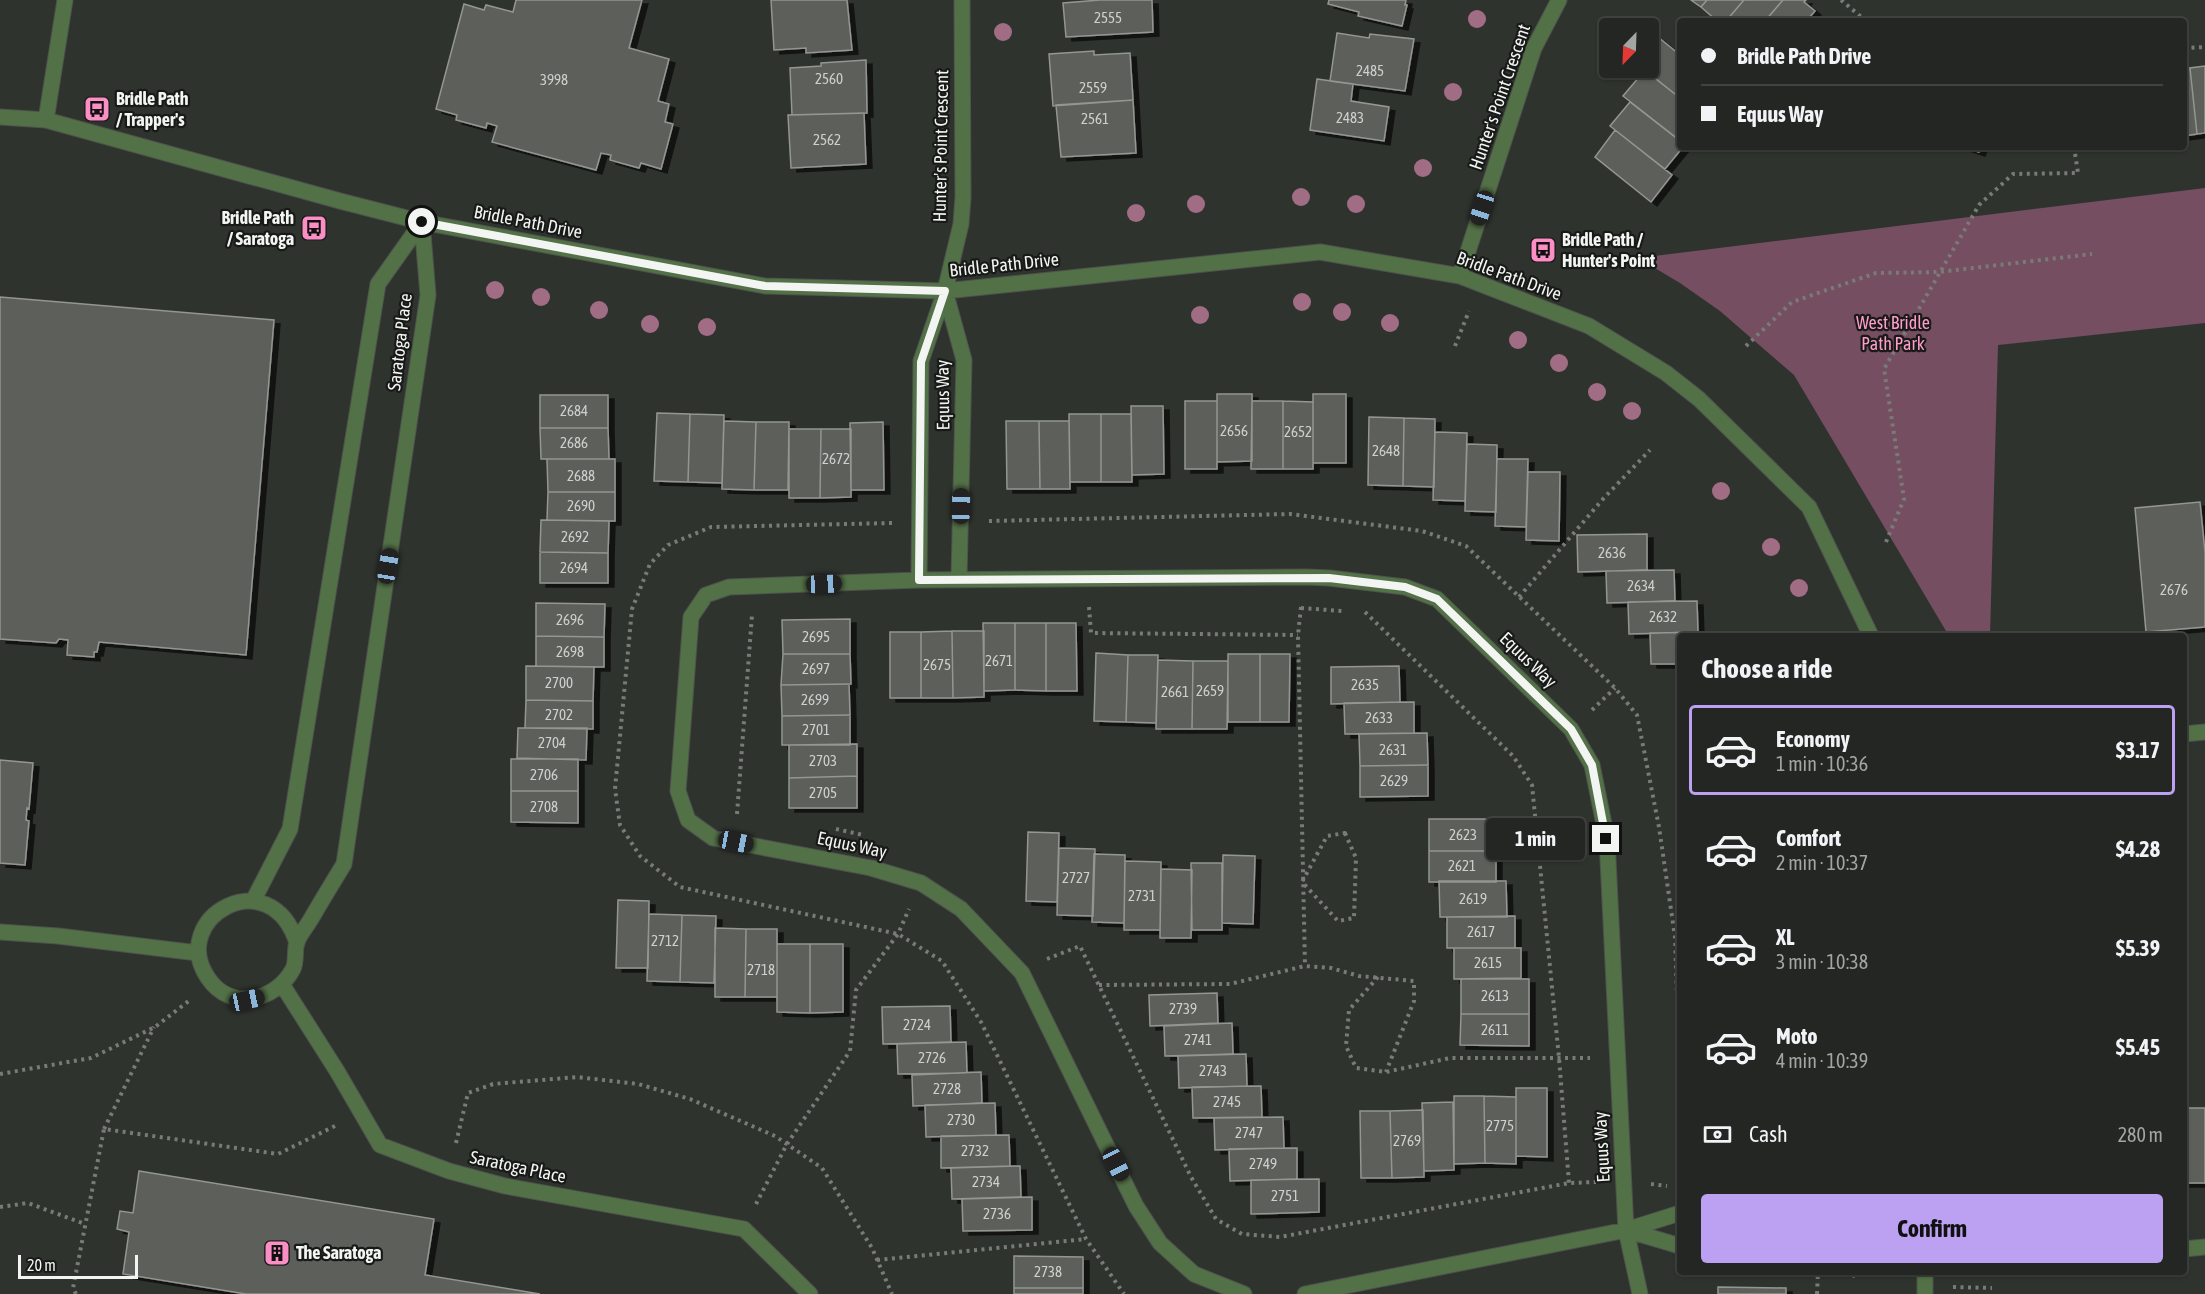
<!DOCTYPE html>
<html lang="en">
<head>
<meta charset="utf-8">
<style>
  body { margin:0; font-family:"Asap Condensed",sans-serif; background:#2b2e2a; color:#f1f3f6; height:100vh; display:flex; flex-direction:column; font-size:22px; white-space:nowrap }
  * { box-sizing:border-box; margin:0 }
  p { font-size:20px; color:#a3a5a5 }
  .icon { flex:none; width:33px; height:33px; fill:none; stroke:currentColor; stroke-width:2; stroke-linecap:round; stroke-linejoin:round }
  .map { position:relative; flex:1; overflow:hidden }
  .side { position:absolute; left:1677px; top:633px; width:510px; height:642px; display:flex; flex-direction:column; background:#232622; border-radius:6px; box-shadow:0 2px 4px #0004,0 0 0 2px #404340 }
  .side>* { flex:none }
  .hud { position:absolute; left:1677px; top:18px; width:510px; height:132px; border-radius:6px; box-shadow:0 2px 4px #0004,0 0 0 2px #404340; display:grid; align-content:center; height:132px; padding:0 24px; background:#232622 }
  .needle { width:39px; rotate:203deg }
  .controls { position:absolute; left:1599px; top:18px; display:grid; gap:12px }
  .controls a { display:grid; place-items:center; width:60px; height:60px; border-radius:6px; background:#232622; box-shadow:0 2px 4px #0004,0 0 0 2px #404340; font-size:30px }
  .scale { position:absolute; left:18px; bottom:15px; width:120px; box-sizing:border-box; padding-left:6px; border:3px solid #f3f5f2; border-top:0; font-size:16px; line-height:21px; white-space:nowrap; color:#f3f5f2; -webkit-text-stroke:4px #181a18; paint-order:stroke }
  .end { position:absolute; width:27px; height:27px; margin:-14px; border:8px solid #f3f5f2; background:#111; box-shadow:0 0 0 3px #111 }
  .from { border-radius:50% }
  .bubble { position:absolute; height:42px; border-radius:6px; background:#232622; box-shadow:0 2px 4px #0004,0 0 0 2px #404340; font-size:20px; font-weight:700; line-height:42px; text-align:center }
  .car { position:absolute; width:18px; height:36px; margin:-18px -9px; border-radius:8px; box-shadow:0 0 4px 2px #0007; background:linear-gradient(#222 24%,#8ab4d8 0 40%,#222 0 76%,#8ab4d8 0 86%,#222 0) }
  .hud b { display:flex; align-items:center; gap:21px; height:57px; font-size:22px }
  .hud b+b { border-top:2px solid #404340 }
  .hud i { width:15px; height:15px; background:#f1f3f6 }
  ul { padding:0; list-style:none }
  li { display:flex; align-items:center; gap:18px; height:90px; margin:0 12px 9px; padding:0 12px; border:3px solid transparent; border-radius:6px }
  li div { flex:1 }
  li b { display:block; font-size:22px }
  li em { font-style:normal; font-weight:700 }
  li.on { border-color:#bca0f2 }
  li>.icon { width:54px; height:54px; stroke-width:1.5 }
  h2 { padding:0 24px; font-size:27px; line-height:72px }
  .pay { display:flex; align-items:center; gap:15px; height:66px; padding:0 24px; font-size:22px }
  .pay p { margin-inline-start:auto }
  .cta { display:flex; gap:12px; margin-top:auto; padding:12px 24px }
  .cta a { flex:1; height:69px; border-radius:6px; background:#bca0f2; color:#111; font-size:24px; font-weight:700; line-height:69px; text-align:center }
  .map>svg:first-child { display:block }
</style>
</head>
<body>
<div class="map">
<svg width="2205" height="1294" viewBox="0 0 2205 1294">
  <defs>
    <filter id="shadow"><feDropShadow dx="6" dy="4" stdDeviation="0" flood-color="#0009"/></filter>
  </defs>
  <rect width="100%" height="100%" fill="#2f332e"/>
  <path fill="#764e61" d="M2205 188V323L1998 345 1990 636H1949L1794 375 1720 311 1680 283 1638 258Z"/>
  <path fill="#5b5f5a" stroke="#939691" stroke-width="1.5" filter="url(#shadow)" d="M516 0H642L629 48 669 59 658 101 669 104 665 122 673 124 661 169 641 163 639 168 610 160 611 155 601 153 596 170 492 142 497 126 487 123 486 128 456 120 457 115 436 109 464 4 484 10 486 5 513 12Z
    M771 0H847L852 50 806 53V48L774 50Z
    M1100 0H1152L1153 32 1066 37 1063 3Z
    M1329 0H1406L1405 5H1407L1402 26 1358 16 1359 12 1328 4Z
    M1691 0H1707L1701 7Z
    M1707 0H1744L1726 21H1717L1701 7Z
    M1744 0H1783L1765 21H1726Z
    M1783 0H1806L1804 2 1815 11 1806 21H1765Z
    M1337 33 1369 38 1370 34 1414 39 1405 91 1330 81Z
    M1658 37 1680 55V98L1642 68H1648V49Z
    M1094 51V55L1130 53 1133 100 1053 106 1049 54Z
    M866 60 867 113 792 115 790 68 821 66V63Z
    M2205 66V133L2197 134 2190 68Z
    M2190 68 2197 134 2184 136V69Z
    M1645 70 1680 98V136L1678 139 1623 96Z
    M1317 79 1353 84 1351 101 1389 107 1384 141 1310 130Z
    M1133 100 1136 153 1061 157 1056 105Z
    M1630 102 1680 141V147H1683L1665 169 1610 126Z
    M864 113 866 164 791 168 788 115Z
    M1615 130 1672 175 1651 202 1595 157Z
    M1964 147H1981L1979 152Z
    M0 297 274 320 246 655 99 642 97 652H94V657L67 655 68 640 59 639 56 643 0 639Z
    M1217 394H1252V461L1217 462Z
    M1313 394H1346V463H1313Z
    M540 395H608V428H540Z
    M1185 401H1217V469H1185Z
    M1252 401H1283V469H1251Z
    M1283 401 1313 402V469H1283Z
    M1131 406H1163L1164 474 1132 475Z
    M657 413 690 414 688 482 654 481Z
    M690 414 724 415 722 483 688 482Z
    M1069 414H1101V482H1070Z
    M1101 414H1131L1132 482H1101Z
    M1369 417 1404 418 1403 486 1368 485Z
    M1404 418 1435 419 1434 487 1403 486Z
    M724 421 756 422 754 490 722 489Z
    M1006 421H1039L1040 489H1007Z
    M1039 421H1069L1070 489H1040Z
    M756 422H789L788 490H754Z
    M883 422 884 490H851L850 423Z
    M540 428H608L609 459H541Z
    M789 429H821L820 498H789Z
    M821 429H851V497L820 498Z
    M1435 432 1467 433 1465 501 1433 500Z
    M1467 444 1497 445 1496 512 1465 511Z
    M547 459H615V492H548Z
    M1497 459H1528L1526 527 1495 526Z
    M1528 472H1560L1559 541 1526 540Z
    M548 492H615V521L547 520Z
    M2200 502 2205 552V627L2146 632 2135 508Z
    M541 520 609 521 608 553 540 552Z
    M1647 534V570L1578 572 1577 535Z
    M540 552 608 553V583H540Z
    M1674 570 1675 601 1607 603 1606 571Z
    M1697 601 1698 632 1629 634 1628 602Z
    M536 603 605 604 604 637 536 636Z
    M850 619V654H783L782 620Z
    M983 623H1015V690L984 691Z
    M1015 623H1046V691L1015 690Z
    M1046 623H1076L1077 691H1046Z
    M952 631 953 698H921V632Z
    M952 631H984V697L953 698Z
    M890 632H921V698H890Z
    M1718 632V636H1680V664H1651L1650 633Z
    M536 636 604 637V667L536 666Z
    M1096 653 1128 655 1126 722 1094 721Z
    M783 654H850L851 684 781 685Z
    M1228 654H1260V722H1228Z
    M1260 654H1290L1289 722H1260Z
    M1128 655H1158L1156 723 1126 722Z
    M1158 660 1193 661 1192 729H1156Z
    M1193 661H1228L1227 729H1192Z
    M526 666 594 667 593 701 526 700Z
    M1399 666 1400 702 1331 704V667Z
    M849 684 850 715 782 716 781 685Z
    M526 700 593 701V729L525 728Z
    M1414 702V733L1345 734 1344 703Z
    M850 715V745H782V716Z
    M518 728H587L586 760 517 758Z
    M1427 733 1428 765 1360 766 1359 734Z
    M857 744V776L789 778V745Z
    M511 759H578V791H511Z
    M0 760 33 763 29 809 27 808 26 820 29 821 25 865 0 863Z
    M1428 765V796L1360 797V766Z
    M857 776V808H789V778Z
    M511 791H578V823L511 822Z
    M1429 819H1496V851H1429Z
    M1028 832 1059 833 1057 902 1026 901Z
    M1059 848 1095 849 1093 916 1057 915Z
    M1429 851H1496V882H1429Z
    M1094 854 1125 855 1124 923 1092 922Z
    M1223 855 1255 856 1253 924 1222 923Z
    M1125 861 1161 862 1160 930H1124Z
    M1191 863H1222V930H1192Z
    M1161 869 1192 870 1191 938H1160Z
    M1439 881H1506L1507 917H1440Z
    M618 900 649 901 648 968H616Z
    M649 914 682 915 680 982 647 981Z
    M682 915 716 916 714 983 680 982Z
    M1515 916V948H1447V917Z
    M715 928 746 929 745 997H715Z
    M746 929H777V997H745Z
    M777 944H810V1013L777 1012Z
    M810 944H843V1012L810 1013Z
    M1454 948H1521V978L1454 979Z
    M1461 979H1529V1014H1461Z
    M1217 993 1218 1023 1150 1026 1149 995Z
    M950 1006 951 1042 883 1044 882 1007Z
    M1461 1014H1529V1046L1460 1045Z
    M1232 1023 1233 1054 1165 1056 1164 1026Z
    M966 1042 967 1073 898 1074 897 1044Z
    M1246 1054 1247 1086 1179 1088 1178 1056Z
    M981 1072 982 1103 913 1106 912 1075Z
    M1261 1086 1262 1117 1193 1118 1192 1087Z
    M1516 1088H1547V1157L1516 1156Z
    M1454 1096H1484L1485 1163 1454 1164Z
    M1484 1096 1516 1097V1164L1485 1163Z
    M1453 1102 1454 1170 1424 1171 1422 1103Z
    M995 1103 996 1135 926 1137 925 1105Z
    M2184 1108H2187L2185 1183H2184Z
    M2187 1108H2205V1183H2185Z
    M1423 1110 1424 1177 1392 1178 1390 1111Z
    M1360 1111H1390L1392 1178H1361Z
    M1283 1117 1284 1148 1215 1150 1214 1118Z
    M1009 1135 1010 1166 941 1168V1136Z
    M1297 1148V1179L1230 1181 1229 1149Z
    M1020 1166 1021 1197 952 1199 951 1168Z
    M139 1171 434 1219 425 1275 540 1294H246L123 1274 129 1232 117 1229 120 1211 133 1213Z
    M1319 1179V1212L1251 1214V1180Z
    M1032 1197V1230L963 1231 962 1199Z
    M1014 1256 1083 1257V1288H1014Z
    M1718 1287 1786 1288V1294H1718Z
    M1014 1288H1083V1294H1014Z"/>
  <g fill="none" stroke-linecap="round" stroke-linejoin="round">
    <g stroke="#4e524d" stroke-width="17">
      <path id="minor" d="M0 117 46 120 340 201 422 222 765 286 945 291 1320 252 1460 276 1589 326 1666 373 1699 399 1809 507 1871 636
        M46 120 65 0
        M1460 276 1534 48 1559 0
        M945 291 964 360 959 579
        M919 580 921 361 945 291 961 224 963 197 962 0
        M2184 734 2205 732
        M253 901 290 829 378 284 422 222
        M0 932 58 936 198 953
        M297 943C270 859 167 918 208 978 231 1012 276 1001 293 969 297 961 294 950 297 942 300 934 307 926 311 919 322 900 333 882 344 864L428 295 422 222
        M283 986 337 1071 380 1145 449 1171 505 1186 744 1229 810 1294
        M1626 1230 1680 1246
        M2184 1249 2205 1247
        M1244 1294 1194 1274 1160 1243 1136 1206 1022 973 961 909 921 883 871 868 713 838 688 820 678 791 691 617 706 595 729 587 919 580 1307 577 1329 578 1405 587 1437 599 1571 729 1592 765 1607 839 1626 1230 1640 1294
        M1305 1294 1626 1230 1680 1213
        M1925 1294V1272"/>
    </g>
    <path stroke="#787b77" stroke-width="4" stroke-dasharray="3 4.5" stroke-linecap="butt" d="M1841 0 1866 21
      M2184 48 2205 47
      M1455 346 1469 311
      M1746 346 1792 302 1876 273 1939 272 2092 254
      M989 521 1290 514 1422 531 1466 546 1615 688 1637 715 1659 827 1675 937 1680 1085
      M892 523 711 527 668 545 650 564 632 609 615 789 620 825 640 856 680 887 898 934 942 961 981 1022 1086 1239 1124 1294
      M1886 542 1904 499 1884 369 1979 205 2013 174 2078 173 2074 147
      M1519 597 1603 499 1650 450
      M1089 607 1091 633 1298 635
      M1301 607 1298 635 1305 966
      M1301 608 1342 611
      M1365 612 1513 756 1532 785 1559 1058 1569 1183
      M1592 710 1615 688
      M737 814 752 615
      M836 829 863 835
      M1345 833 1356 858 1354 918 1338 921 1302 882 1327 836Z
      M1047 959 1080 946 1191 1177 1216 1219 1242 1234 1280 1237 1569 1183 1596 1182
      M1378 977 1349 1010 1346 1046 1356 1068 1386 1072 1450 1058H1590
      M1099 985 1230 984 1305 966 1331 968 1359 976 1414 981V1001L1386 1072
      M0 1074 91 1058 155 1027 190 1000
      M104 1129 154 1027
      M456 1143 468 1093 493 1084 577 1077 638 1084 690 1099 775 1136 822 1168 872 1248 892 1294
      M1651 1184 1667 1186
      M756 1204 787 1144 850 1051 856 990 898 934 909 909
      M0 1207 28 1203 85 1224
      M877 1260 1086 1239
      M1830 1272 1856 1276
      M1953 1287 1992 1288
      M76 1294 73 1288 104 1129 278 1154 337 1125
      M1817 1294 1818 1272"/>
    <use href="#minor" stroke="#537147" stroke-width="15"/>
  </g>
  <g fill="#a16d85">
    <circle cx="1477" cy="19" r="9"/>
    <circle cx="1003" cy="32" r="9"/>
    <circle cx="1453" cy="92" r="9"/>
    <circle cx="1423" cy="168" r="9"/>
    <circle cx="1301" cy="197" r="9"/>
    <circle cx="1196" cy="204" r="9"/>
    <circle cx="1356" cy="204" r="9"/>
    <circle cx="1136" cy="213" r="9"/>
    <circle cx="495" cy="290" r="9"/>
    <circle cx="541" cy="297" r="9"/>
    <circle cx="1302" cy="302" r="9"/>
    <circle cx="599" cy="310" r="9"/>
    <circle cx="1342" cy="312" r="9"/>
    <circle cx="1200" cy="315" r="9"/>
    <circle cx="1390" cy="323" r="9"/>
    <circle cx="650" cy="324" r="9"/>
    <circle cx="707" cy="327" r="9"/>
    <circle cx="1518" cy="340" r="9"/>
    <circle cx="1559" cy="363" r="9"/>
    <circle cx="1597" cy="392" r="9"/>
    <circle cx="1632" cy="411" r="9"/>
    <circle cx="1721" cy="491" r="9"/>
    <circle cx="1771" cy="547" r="9"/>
    <circle cx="1799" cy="588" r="9"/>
  </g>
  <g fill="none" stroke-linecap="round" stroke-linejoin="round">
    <path stroke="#f3f5f2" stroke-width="8" d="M422 222 765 286 945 291 921 362 919 580 1329 578 1405 587 1437 599 1571 729 1592 765 1606 839"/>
  </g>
  <defs>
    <g id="bus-square" transform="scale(1.35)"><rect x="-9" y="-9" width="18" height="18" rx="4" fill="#fb8fc5" stroke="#181a18"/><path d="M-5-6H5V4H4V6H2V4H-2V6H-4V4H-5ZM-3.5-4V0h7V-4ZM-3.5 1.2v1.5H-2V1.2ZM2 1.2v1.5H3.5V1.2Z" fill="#111"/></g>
    <g id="building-square" transform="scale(1.35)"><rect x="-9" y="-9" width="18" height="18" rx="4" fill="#fb8fc5" stroke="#181a18"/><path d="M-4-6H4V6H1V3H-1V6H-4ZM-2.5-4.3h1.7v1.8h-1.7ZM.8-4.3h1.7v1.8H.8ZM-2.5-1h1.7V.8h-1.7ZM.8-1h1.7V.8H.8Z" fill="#111"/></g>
  </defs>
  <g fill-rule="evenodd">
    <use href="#bus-square" x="97" y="109"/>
    <use href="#bus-square" x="314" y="228"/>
    <use href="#bus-square" x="1543" y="250"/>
    <use href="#building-square" x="277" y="1253"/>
  </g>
  <g text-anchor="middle" stroke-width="4.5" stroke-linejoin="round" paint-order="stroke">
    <g font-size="15" fill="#cdd0cc">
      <text x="1108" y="23">2555</text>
      <text x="1370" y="76">2485</text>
      <text x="829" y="84">2560</text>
      <text x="554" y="85">3998</text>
      <text x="1093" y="93">2559</text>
      <text x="1350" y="123">2483</text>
      <text x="1095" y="124">2561</text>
      <text x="827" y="145">2562</text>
      <text x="574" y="416">2684</text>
      <text x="1234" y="436">2656</text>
      <text x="1298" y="437">2652</text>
      <text x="574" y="448">2686</text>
      <text x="1386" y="456">2648</text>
      <text x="836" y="464">2672</text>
      <text x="581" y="481">2688</text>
      <text x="581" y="511">2690</text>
      <text x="575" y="542">2692</text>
      <text x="1612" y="558">2636</text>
      <text x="574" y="573">2694</text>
      <text x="1641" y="591">2634</text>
      <text x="2174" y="595">2676</text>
      <text x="1663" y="622">2632</text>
      <text x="570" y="625">2696</text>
      <text x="816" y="642">2695</text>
      <text x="570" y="657">2698</text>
      <text x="999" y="666">2671</text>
      <text x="937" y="670">2675</text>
      <text x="816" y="674">2697</text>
      <text x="559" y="688">2700</text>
      <text x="1365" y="690">2635</text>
      <text x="1210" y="696">2659</text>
      <text x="1175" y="697">2661</text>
      <text x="815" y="705">2699</text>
      <text x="559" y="720">2702</text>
      <text x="1379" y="723">2633</text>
      <text x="816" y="735">2701</text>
      <text x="552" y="748">2704</text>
      <text x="1393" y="755">2631</text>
      <text x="823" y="766">2703</text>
      <text x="544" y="780">2706</text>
      <text x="1394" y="786">2629</text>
      <text x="823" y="798">2705</text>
      <text x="544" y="812">2708</text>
      <text x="1463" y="840">2623</text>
      <text x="1462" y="871">2621</text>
      <text x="1076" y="883">2727</text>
      <text x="1142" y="901">2731</text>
      <text x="1473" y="904">2619</text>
      <text x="1481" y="937">2617</text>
      <text x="665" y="946">2712</text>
      <text x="1488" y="968">2615</text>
      <text x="761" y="975">2718</text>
      <text x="1495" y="1001">2613</text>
      <text x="1183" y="1014">2739</text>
      <text x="917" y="1030">2724</text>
      <text x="1495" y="1035">2611</text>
      <text x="1198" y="1045">2741</text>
      <text x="932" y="1063">2726</text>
      <text x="1213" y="1076">2743</text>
      <text x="947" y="1094">2728</text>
      <text x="1227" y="1107">2745</text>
      <text x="961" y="1125">2730</text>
      <text x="1500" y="1131">2775</text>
      <text x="1249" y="1138">2747</text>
      <text x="1407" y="1146">2769</text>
      <text x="975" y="1156">2732</text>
      <text x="1263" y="1169">2749</text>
      <text x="986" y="1187">2734</text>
      <text x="1285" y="1201">2751</text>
      <text x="997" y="1219">2736</text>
      <text x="1048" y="1277">2738</text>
    </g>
    <g font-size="18" fill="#f3f5f2" stroke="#181a18">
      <text transform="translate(1500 97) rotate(-71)" y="6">Hunter's Point Crescent</text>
      <text transform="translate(941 146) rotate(-89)" y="6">Hunter's Point Crescent</text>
      <text transform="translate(528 222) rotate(11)" y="6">Bridle Path Drive</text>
      <text transform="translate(1004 265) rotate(-6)" y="6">Bridle Path Drive</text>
      <text transform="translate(1509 276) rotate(20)" y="6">Bridle Path Drive</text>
      <text transform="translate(400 342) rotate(-83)" y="6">Saratoga Place</text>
      <text transform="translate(943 395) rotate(-91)" y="6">Equus Way</text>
      <text transform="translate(1528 660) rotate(44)" y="6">Equus Way</text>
      <text transform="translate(852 845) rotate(12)" y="6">Equus Way</text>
      <text transform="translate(1602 1147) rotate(-93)" y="6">Equus Way</text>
      <text transform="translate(518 1167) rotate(12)" y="6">Saratoga Place</text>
    </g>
    <g font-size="18" font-weight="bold" fill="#f3f5f2" stroke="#181a18" text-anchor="start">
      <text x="116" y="105">Bridle Path<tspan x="116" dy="21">/ Trapper's</tspan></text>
      <text x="294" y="224" text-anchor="end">Bridle Path<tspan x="294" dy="21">/ Saratoga</tspan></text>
      <text x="1562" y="246">Bridle Path /<tspan x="1562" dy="21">Hunter's Point</tspan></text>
      <text x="296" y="1259">The Saratoga</text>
    </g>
    <g font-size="18" fill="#fe9ccc" stroke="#181a18">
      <text x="1893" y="329">West Bridle<tspan x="1893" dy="21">Path Park</tspan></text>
    </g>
  </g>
</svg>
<div class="controls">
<a><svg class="needle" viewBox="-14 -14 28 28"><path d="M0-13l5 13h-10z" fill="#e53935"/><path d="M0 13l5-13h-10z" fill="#a3a5a5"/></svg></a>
</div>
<div class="scale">20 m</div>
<i class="end from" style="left:422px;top:222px"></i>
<i class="end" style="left:1606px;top:839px"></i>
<div class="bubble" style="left:1486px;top:818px;width:99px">1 min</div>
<i class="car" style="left:1482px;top:208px;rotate:198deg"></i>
<i class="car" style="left:961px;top:506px;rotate:1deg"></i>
<i class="car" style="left:388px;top:566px;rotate:9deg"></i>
<i class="car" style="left:824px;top:584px;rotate:88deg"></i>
<i class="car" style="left:736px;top:842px;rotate:101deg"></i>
<i class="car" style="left:247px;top:1000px;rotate:78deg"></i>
<i class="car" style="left:1116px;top:1164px;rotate:153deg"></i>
<div class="hud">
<b><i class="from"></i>Bridle Path Drive</b>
<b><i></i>Equus Way</b>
</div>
<section class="side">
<h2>Choose a ride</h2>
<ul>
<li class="on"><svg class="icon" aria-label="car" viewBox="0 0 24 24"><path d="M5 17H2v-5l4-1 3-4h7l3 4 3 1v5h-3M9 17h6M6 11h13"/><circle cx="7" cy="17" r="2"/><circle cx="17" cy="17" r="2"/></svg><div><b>Economy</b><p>1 min · 10:36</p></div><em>$3.17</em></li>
<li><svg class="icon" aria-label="car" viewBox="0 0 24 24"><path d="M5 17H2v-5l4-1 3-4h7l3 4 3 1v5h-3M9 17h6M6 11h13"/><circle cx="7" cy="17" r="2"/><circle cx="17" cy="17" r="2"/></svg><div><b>Comfort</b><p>2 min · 10:37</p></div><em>$4.28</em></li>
<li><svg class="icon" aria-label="car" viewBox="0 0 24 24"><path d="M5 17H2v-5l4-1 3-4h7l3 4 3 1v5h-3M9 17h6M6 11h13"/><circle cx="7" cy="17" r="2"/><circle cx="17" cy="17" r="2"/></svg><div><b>XL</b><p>3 min · 10:38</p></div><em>$5.39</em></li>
<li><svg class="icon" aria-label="car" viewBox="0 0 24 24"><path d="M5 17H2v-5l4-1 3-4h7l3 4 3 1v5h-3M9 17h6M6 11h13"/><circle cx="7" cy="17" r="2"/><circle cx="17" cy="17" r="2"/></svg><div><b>Moto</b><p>4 min · 10:39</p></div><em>$5.45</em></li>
</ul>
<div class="pay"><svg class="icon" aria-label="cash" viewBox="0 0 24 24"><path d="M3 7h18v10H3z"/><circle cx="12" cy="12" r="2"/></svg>Cash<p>280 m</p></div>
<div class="cta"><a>Confirm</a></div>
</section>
</div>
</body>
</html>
